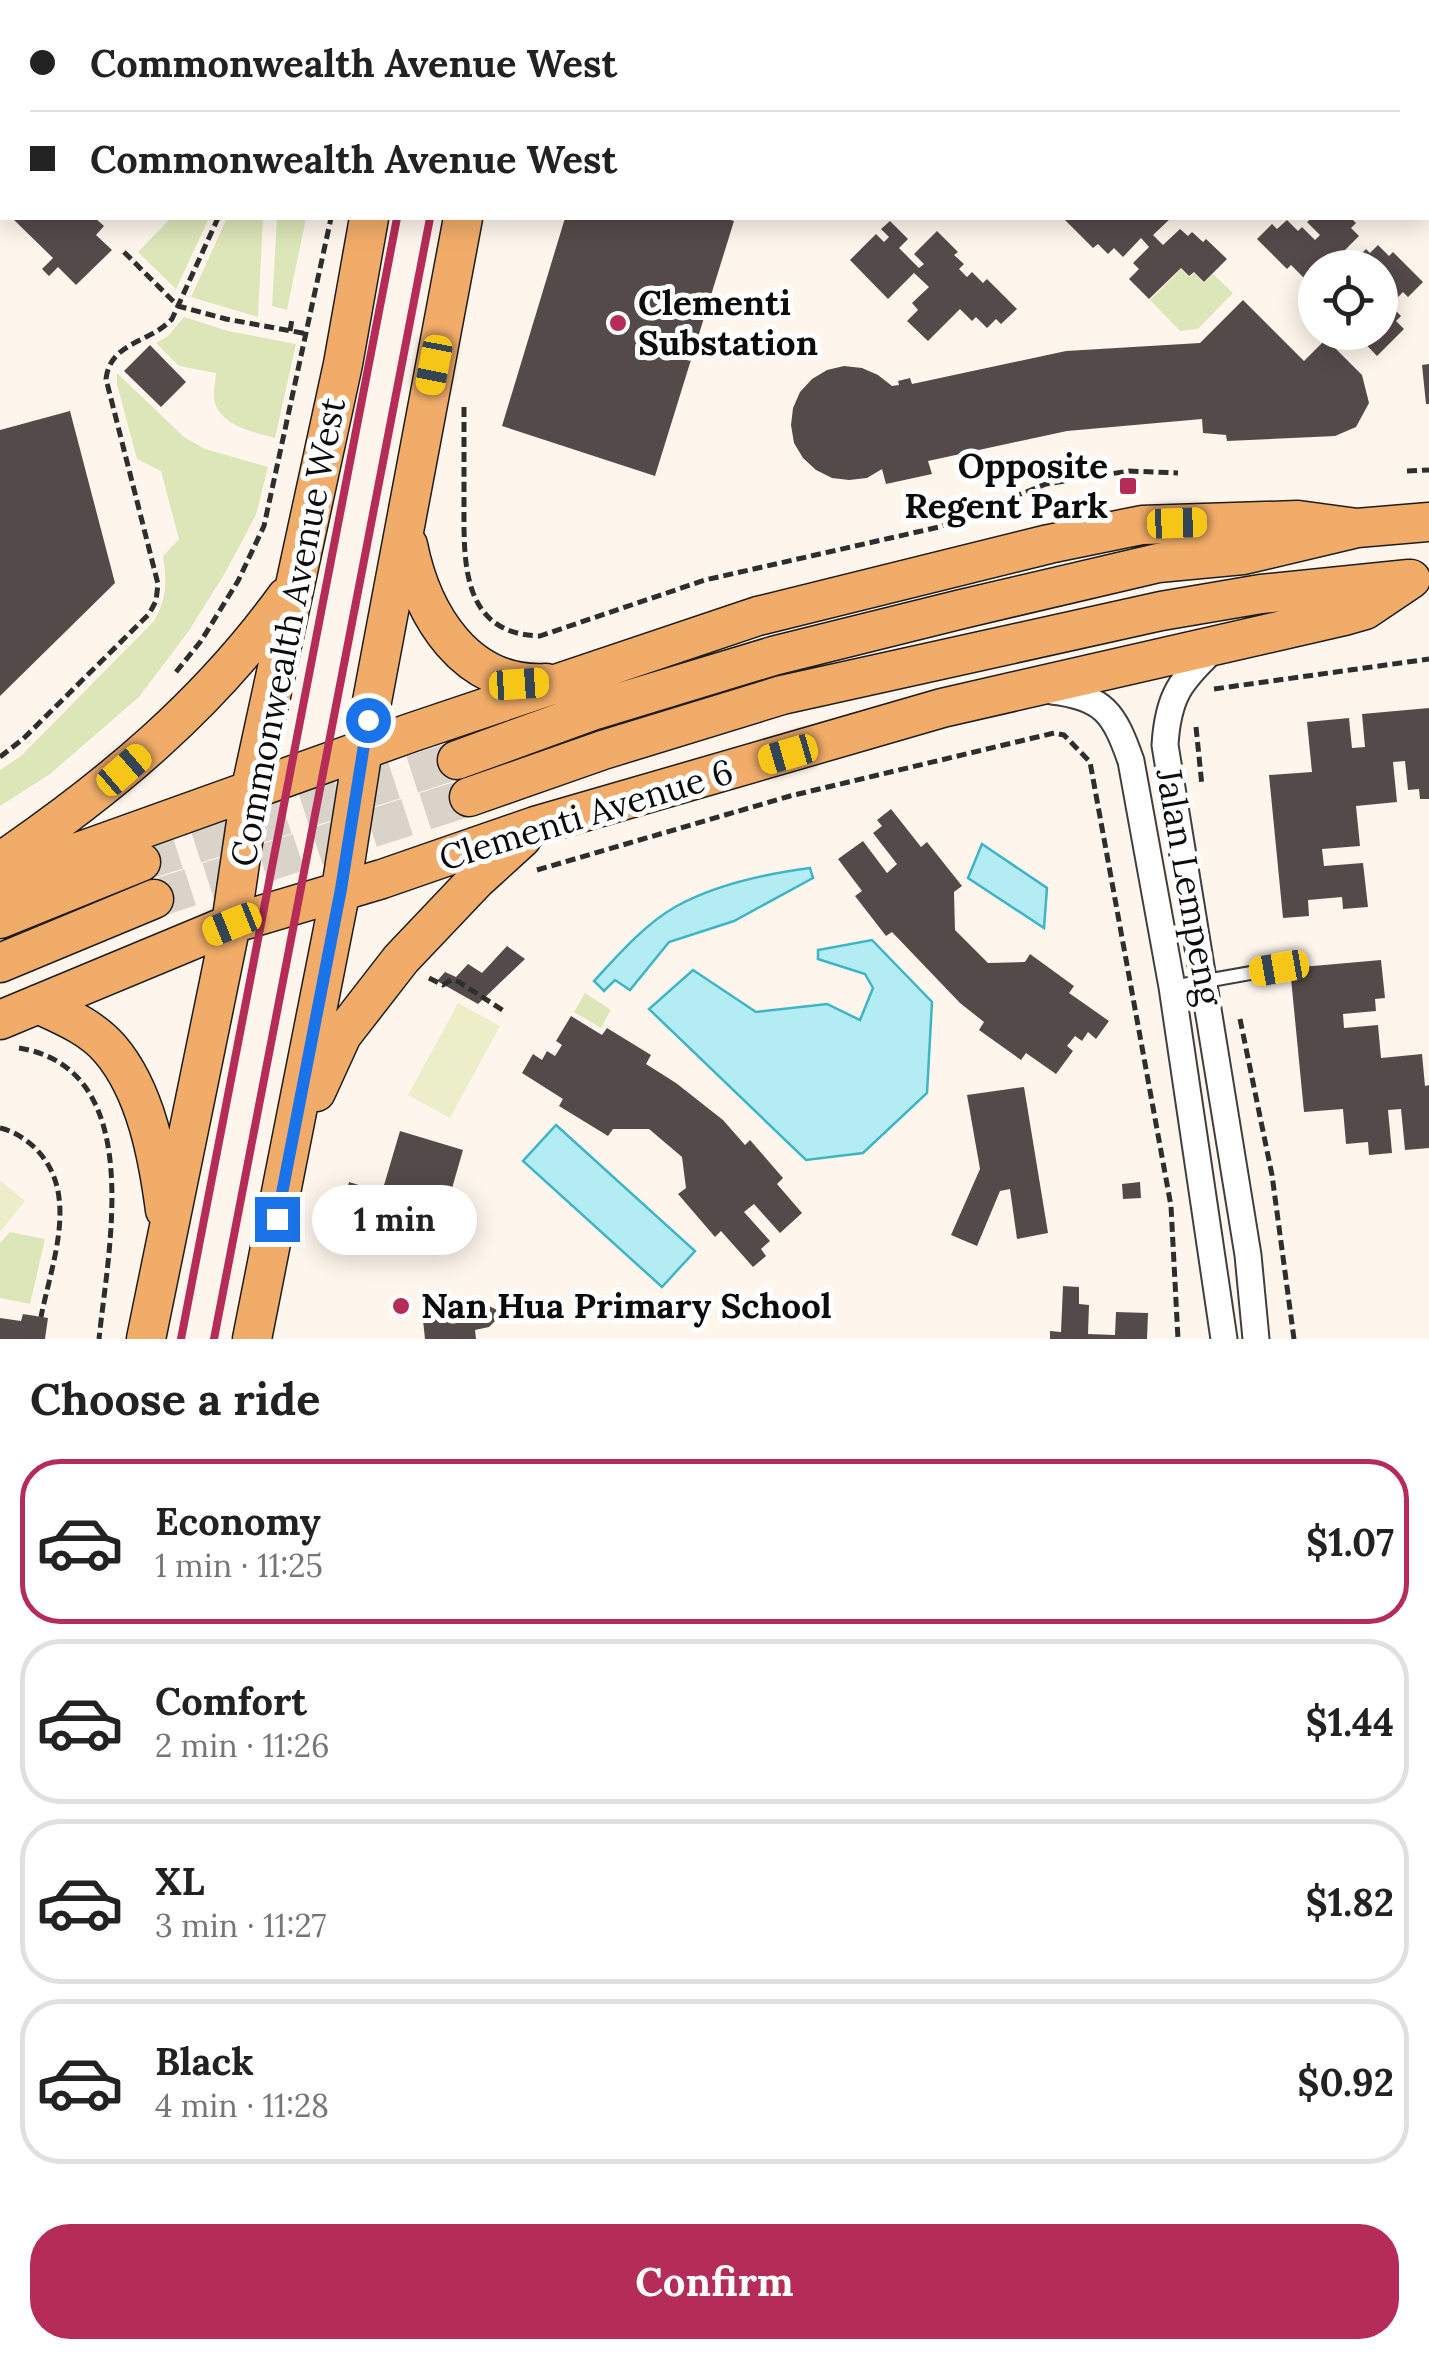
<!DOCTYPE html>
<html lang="en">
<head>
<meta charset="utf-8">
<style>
  body { margin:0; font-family:Lora,serif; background:#f6f6f6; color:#222; height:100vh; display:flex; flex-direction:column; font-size:38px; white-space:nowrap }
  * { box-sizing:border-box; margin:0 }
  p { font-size:32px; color:#767676 }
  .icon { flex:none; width:55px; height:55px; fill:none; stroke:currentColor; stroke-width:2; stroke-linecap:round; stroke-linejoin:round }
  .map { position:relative; height:1339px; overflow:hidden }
  .drawer { display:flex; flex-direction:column; background:#fff; flex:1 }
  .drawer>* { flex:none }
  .hud { position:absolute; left:0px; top:0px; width:1430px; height:220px; box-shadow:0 5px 25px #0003; display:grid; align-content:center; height:220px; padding:0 30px; background:#fff }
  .controls { position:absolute; left:1298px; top:250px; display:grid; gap:20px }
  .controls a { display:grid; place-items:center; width:100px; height:100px; border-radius:50%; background:#fff; box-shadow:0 5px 25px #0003; font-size:50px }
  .end { position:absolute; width:45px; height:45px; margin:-22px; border:12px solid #1a73e8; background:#fff; box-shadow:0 0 0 5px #fff }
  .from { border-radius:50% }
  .bubble { position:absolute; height:70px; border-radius:35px; background:#fff; box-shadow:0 5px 25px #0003; font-size:32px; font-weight:800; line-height:70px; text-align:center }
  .car { position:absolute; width:30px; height:60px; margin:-30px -15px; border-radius:12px; box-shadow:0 0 8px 2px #0007; background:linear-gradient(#f5c518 24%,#345 0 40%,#f5c518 0 76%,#345 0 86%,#f5c518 0) }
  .hud b { display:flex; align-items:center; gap:35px; height:95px; font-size:38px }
  .hud b+b { border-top:2px solid #e0e0e0 }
  .hud i { width:25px; height:25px; background:#222 }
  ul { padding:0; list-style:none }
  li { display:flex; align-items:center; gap:30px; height:165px; margin:0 20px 15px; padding:0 10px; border:5px solid #e0e0e0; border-radius:40px }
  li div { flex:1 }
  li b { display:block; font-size:38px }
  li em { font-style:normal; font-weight:800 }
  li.selected { border-color:#b42c57 }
  li>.icon { width:90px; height:90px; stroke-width:1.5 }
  h2 { padding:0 30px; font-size:45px; line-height:120px }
  .action { display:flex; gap:20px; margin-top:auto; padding:20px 30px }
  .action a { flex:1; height:115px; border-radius:40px; background:#b42c57; color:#fff; font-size:40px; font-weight:800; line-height:115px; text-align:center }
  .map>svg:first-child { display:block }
</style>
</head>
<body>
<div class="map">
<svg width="1429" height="1339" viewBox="0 0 1429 1339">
  <rect width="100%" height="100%" fill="#fef6ec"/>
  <path fill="#dce6b8" d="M171 218H209L176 289 138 252Z
    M227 218H263L258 317 191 297Z
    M277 218H306L287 310 272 306Z
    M1181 269 1189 277 1194 273 1204 283 1213 274 1233 293 1198 329 1180 331 1150 300Z
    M184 317 228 331 296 344 275 438C253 432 217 425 214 398 213 390 216 380 216 373L179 366 156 343 168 336Z
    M117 373 184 437 205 449 268 467 256 515 225 573 188 632 139 697 50 774 0 806V770L21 756 154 621C167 599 167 581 163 556L179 539 161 471 137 459 117 384Z
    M585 993 611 1010 601 1028 574 1012Z
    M10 1232 45 1239 30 1304 0 1298V1243Z"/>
  <path fill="#ebeec9" d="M458 1003 500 1026 450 1118 408 1095Z
    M0 1180 25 1201 0 1232Z"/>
  <path fill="#b3ecf2" stroke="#3eb4c6" stroke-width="2.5" d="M982 844 1047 888 1044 928 968 878Z
    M810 868 813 878 734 921 669 942 630 990 615 980 604 991 594 981C618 955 644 925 675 907 716 884 764 874 810 868Z
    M872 940 932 1002 927 1093 863 1153 806 1160 649 1009 693 970 756 1012 827 1004 860 1020 873 988 865 974 818 959V950Z
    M556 1125 695 1251 662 1287 523 1161Z"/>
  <path fill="#544a49" d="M12 218H95L104 226 96 235 112 250 76 285 58 267 49 276 42 269 53 258Z
    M565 218H724L734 221 655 476 502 426Z
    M1063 218H1171L1153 235 1163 245 1180 229 1188 236 1192 232 1203 242 1206 239 1227 259 1204 282 1194 272 1189 276 1181 268 1149 299 1129 279 1139 269 1133 263 1149 247 1141 238 1123 257 1114 248 1108 254 1098 244 1093 248Z
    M1312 218H1351L1356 223 1351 228 1359 236 1340 255 1350 265 1366 249 1370 253 1378 245 1389 256 1393 252 1423 282 1408 297 1403 292 1394 301 1383 289 1380 292V268H1315V297L1308 290 1312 286 1291 265 1287 269 1257 239 1272 224 1277 229 1287 220 1298 231 1302 227 1315 240 1320 235 1307 222Z
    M890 221 908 239 899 248 919 268 924 264 914 254 937 231 958 252 954 255 964 264 959 269 967 277 972 272 983 283 987 279 1017 309 1001 324 996 319 987 328 976 317 972 321 960 309 928 341 907 321 918 310 912 303 929 287 914 273 888 299 850 260 876 234 884 242 889 237 881 229Z
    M1380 295 1401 316 1396 321 1404 329 1377 356 1354 332H1380Z
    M1243 300 1304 361 1326 339 1362 375 1369 403 1356 427 1335 436 1227 441 1226 435 1203 433 1202 419 1067 431 928 461 932 474 886 484 882 469 867 478 849 480 832 478 816 470 803 458 794 443 791 425 793 408 800 392 812 379 827 370 844 366 862 368 878 375 892 386 899 385 898 381 910 378 912 384 1066 351 1200 343Z
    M150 345 186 382 161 407 124 371Z
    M1429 364V404H1426L1422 365Z
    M70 411 115 583 0 696V430Z
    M1429 708V799H1420L1419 789 1408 790 1405 761 1393 762 1397 802 1356 806 1360 846 1322 849 1324 866 1363 863 1368 907 1343 909 1342 897 1308 900 1309 916 1283 918 1269 775 1312 772 1307 722 1349 718 1352 748 1365 747 1362 714Z
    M891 809 921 847 927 842 962 886 954 892 955 930 988 963 1025 962 1030 954 1074 986 1069 993 1109 1021 1096 1039 1088 1032 1082 1041 1075 1036 1067 1046 1073 1051 1056 1074 1026 1053 1021 1060 979 1030 984 1022 960 1003 892 932 886 936 855 896 862 891 838 859 863 841 887 873 897 864 873 833 882 826 877 820Z
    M507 946 525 959 478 1004 437 981 445 972 456 977 468 964 482 973Z
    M1381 960 1385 998 1375 999 1376 1011 1343 1014 1344 1028 1378 1025 1381 1058 1422 1054 1425 1086 1429 1085V1148L1405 1150 1401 1109 1388 1110 1392 1153 1369 1155 1368 1142 1346 1144 1343 1109 1304 1112 1290 968Z
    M571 1016 602 1035 607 1028 651 1055 646 1064 676 1083 723 1120 745 1145 750 1140 783 1178 777 1184 802 1213 780 1233 754 1204 744 1212 770 1241 761 1249 766 1256 753 1267 721 1231 715 1237 678 1194 686 1188 682 1157 649 1129H613L608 1136 559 1106 563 1099 522 1073 533 1054 542 1060 547 1051 555 1056 562 1045 556 1041Z
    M1024 1087 1048 1233 1017 1239 1010 1189 1000 1191 977 1246 951 1235 980 1169 967 1095Z
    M400 1131 463 1150 434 1251 339 1218 349 1182 382 1192Z
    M1140 1182 1141 1198 1123 1199 1122 1184Z
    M1063 1286 1079 1287V1304L1089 1305 1088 1334 1115 1335 1116 1312 1148 1313 1147 1339H1050V1331L1061 1332Z
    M489 1306 497 1310 500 1316 489 1327 475 1330 476 1339H425L422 1311Z
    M23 1314 48 1318 45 1339H0V1318L21 1321Z"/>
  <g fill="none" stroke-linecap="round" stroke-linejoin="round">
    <path stroke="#dad3ca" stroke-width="38" stroke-dasharray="38 19" stroke-linecap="butt" d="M141 862 457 760
      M154 899 469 797"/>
    <g stroke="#3f3f3f" stroke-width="16">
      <path id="service" d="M1172 987 1279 968"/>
    </g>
    <g stroke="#3f3f3f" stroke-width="29">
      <path id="minor" d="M1215 648C1180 681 1168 696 1165 745L1248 1255 1256 1339
        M1052 691C1104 697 1114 713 1131 761L1172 987 1224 1339"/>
    </g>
    <g stroke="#1d1d1d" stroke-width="41">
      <path id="primary" d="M407 2 408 0
        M504 2V0
        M408 545C422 615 466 688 546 683
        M457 760 595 710 773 656 962 609 1158 563 1243 555 1357 528 1429 522
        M469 797 603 750 782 695 1161 611 1261 594 1409 579
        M0 862C110 787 208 705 286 597
        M0 880 410 733 758 616 1049 544 1142 525 1298 520 1357 528
        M0 919 141 862
        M0 963 154 899
        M38 1004C64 1016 91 1027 110 1049 146 1091 158 1157 165 1210
        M0 1020 231 924 382 879 535 826 942 708 1344 616 1365 610 1411 579
        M316 1092 342 1035 401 959 477 879 522 838
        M146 1339 231 924 251 788 343 364 369 218
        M252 1339 341 889 363 749 463 218"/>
    </g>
    <path stroke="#2e2e2e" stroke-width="5" stroke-dasharray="10 5" stroke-linecap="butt" d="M210 0 213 2
      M270 2 271 0
      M544 2 545 0
      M0 113 2 111
      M124 252 178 306 226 319 308 334
      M290 331 292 319
      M464 407C464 438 464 469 464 501 464 560 460 634 540 636L705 580 939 527 1046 484 1129 471 1178 473
      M1407 471 1429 470
      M176 672 201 641 238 581 264 526 331 218
      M1214 689 1429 659
      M1196 727 1202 786
      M0 757 23 739 149 614 156 601 158 584 106 379C110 342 150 343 172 319L218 218
      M537 870 790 796 1054 733 1064 735 1090 762 1171 1206 1178 1339
      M429 978 443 985 451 980 459 982 504 1011
      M1240 1019 1272 1175 1294 1339
      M19 1048C148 1069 108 1249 99 1339
      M0 1128C13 1131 24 1138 34 1147 81 1192 52 1261 41 1317"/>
    <use href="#service" stroke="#fff" stroke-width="12"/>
    <use href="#minor" stroke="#fff" stroke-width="25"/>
    <use href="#primary" stroke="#f1ac69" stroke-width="38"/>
    <path stroke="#b42c57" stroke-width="8" d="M438 2 439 0
      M471 2 472 0
      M181 1339 397 218
      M214 1339 430 218"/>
  </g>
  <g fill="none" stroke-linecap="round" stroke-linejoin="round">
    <path stroke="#1a73e8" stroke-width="12" d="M277 1219 341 889 368 720"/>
  </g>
  <g fill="#b42c57" stroke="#fff" stroke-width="4">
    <circle cx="618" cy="323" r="10"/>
    <rect x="1118" y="476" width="20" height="20" rx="5"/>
    <circle cx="401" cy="1306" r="10"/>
  </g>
  <g text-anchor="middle" stroke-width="10" stroke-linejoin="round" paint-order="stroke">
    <g font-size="35" font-weight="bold" fill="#0c0c0c" stroke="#fff" text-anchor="start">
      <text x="638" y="315">Clementi<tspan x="638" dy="40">Substation</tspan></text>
      <text x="1108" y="478" text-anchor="end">Opposite<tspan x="1108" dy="40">Regent Park</tspan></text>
      <text x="421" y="1318">Nan Hua Primary School</text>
    </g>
    <g font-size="35" fill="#0c0c0c" stroke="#fff">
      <text transform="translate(288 632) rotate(-79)" y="12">Commonwealth Avenue West</text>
      <text transform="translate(586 815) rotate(-17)" y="12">Clementi Avenue 6</text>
      <text transform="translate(1189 887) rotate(80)" y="12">Jalan Lempeng</text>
    </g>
  </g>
</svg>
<div class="controls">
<a><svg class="icon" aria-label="locate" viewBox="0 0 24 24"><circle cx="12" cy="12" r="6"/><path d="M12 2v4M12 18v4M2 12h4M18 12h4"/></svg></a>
</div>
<i class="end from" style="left:368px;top:720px"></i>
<i class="end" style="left:277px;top:1219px"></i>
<div class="bubble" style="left:312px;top:1185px;width:165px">1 min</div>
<i class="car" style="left:434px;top:365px;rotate:191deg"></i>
<i class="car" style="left:1177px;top:523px;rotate:88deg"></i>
<i class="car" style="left:519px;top:684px;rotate:86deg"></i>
<i class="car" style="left:788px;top:754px;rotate:254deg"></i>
<i class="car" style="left:124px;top:770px;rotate:49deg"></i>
<i class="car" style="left:232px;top:924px;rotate:248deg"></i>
<i class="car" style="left:1279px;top:968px;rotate:260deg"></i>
<div class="hud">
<b><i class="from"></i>Commonwealth Avenue West</b>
<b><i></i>Commonwealth Avenue West</b>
</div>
</div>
<section class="drawer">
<h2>Choose a ride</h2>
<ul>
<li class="selected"><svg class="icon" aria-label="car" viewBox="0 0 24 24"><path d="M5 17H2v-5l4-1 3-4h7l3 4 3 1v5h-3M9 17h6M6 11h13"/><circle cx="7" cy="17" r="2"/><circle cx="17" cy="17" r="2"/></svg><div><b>Economy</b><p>1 min · 11:25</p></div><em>$1.07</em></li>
<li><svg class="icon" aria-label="car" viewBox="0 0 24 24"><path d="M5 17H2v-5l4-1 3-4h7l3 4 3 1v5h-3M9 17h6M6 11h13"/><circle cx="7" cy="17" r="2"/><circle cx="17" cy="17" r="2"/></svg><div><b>Comfort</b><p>2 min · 11:26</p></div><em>$1.44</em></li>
<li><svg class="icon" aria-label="car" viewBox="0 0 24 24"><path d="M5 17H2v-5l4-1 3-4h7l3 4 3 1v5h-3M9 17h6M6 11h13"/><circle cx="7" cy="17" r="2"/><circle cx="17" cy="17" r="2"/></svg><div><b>XL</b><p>3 min · 11:27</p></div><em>$1.82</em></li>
<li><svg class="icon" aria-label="car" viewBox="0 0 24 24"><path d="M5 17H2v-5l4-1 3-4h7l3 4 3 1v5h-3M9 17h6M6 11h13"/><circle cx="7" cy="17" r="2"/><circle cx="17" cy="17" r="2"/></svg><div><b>Black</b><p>4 min · 11:28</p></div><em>$0.92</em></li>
</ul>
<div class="action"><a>Confirm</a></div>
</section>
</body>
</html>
